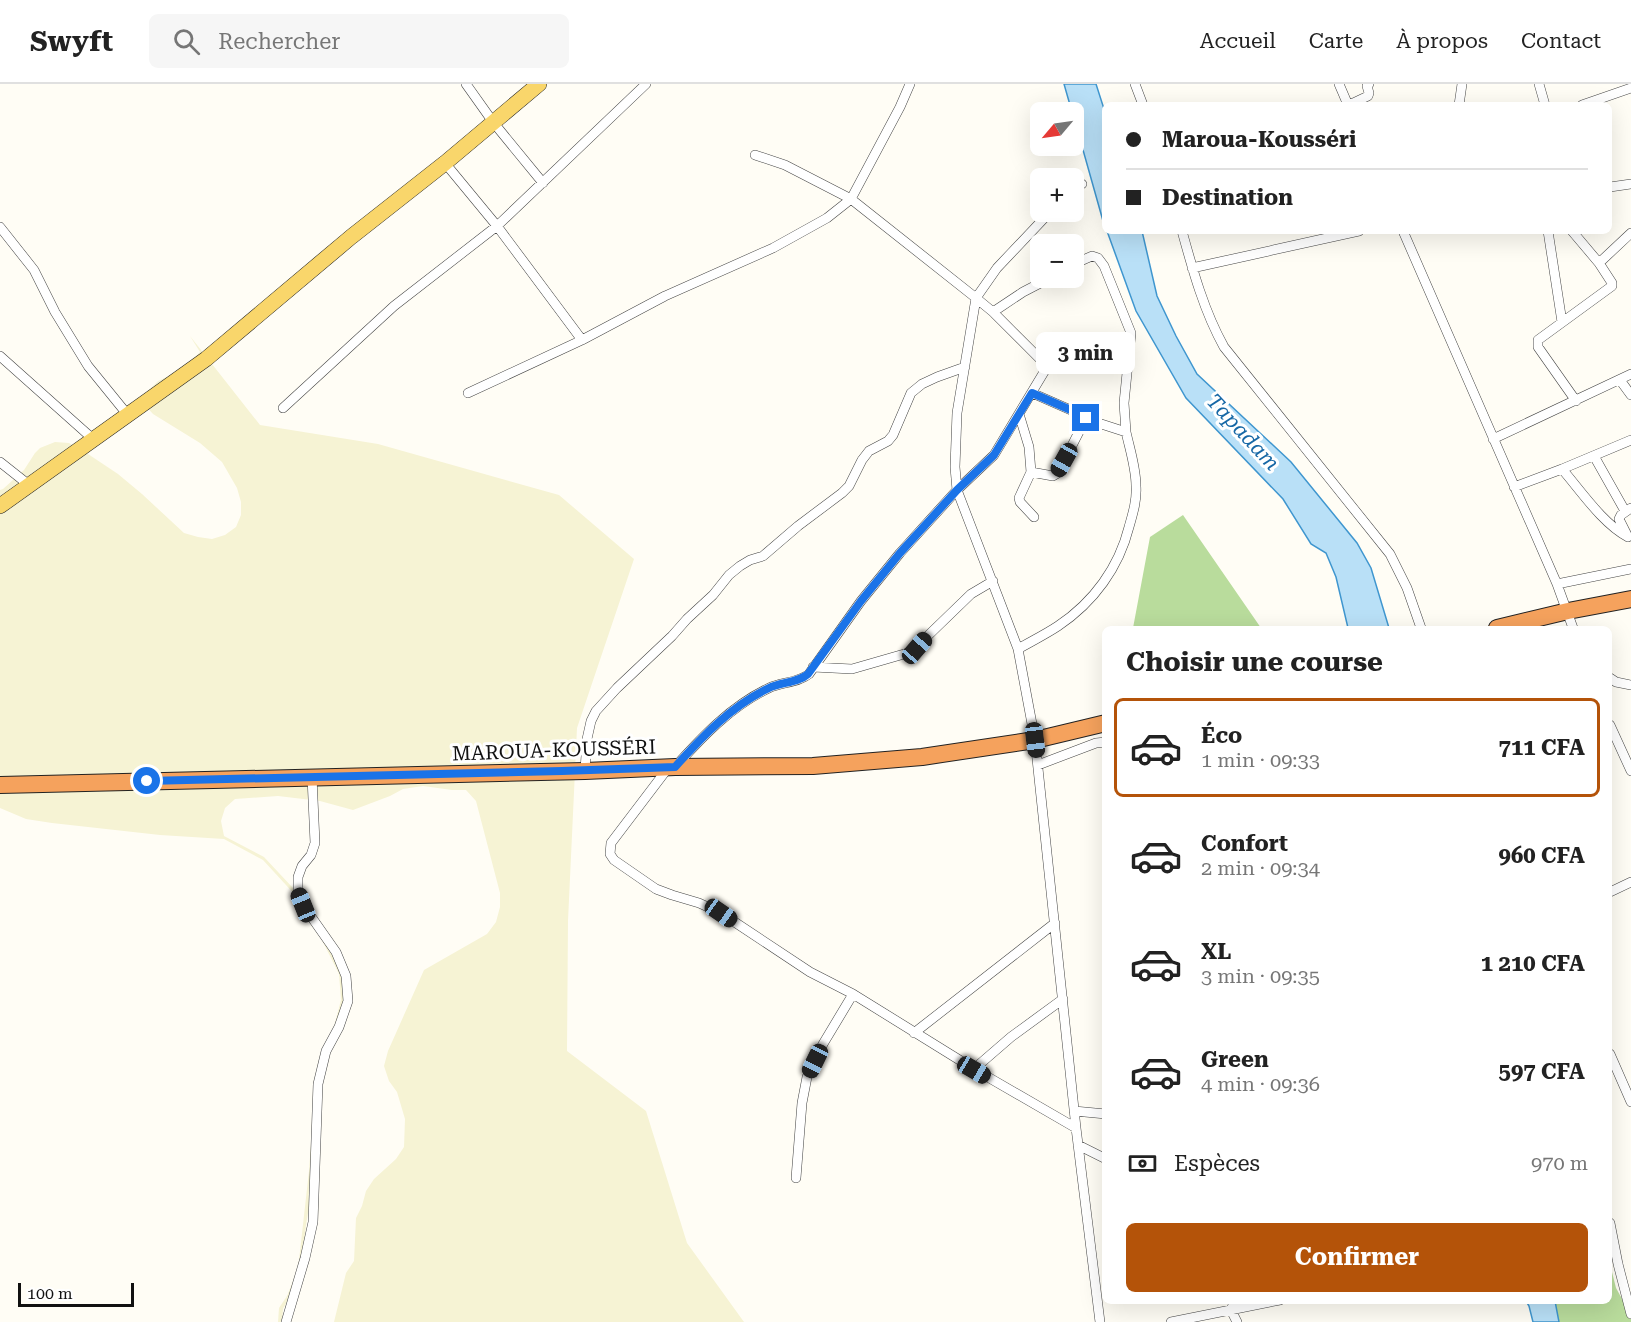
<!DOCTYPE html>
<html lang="fr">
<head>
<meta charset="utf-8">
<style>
  body { margin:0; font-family:"Roboto Serif",serif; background:#f6f6f6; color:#222; height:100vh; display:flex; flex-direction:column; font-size:22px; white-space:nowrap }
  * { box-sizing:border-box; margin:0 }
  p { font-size:20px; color:#767676 }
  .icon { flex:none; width:33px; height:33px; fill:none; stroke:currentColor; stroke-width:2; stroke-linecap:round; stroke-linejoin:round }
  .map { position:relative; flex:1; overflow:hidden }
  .details { position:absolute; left:1102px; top:542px; width:510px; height:678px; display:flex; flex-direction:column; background:#fff; border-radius:9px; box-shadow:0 6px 24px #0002 }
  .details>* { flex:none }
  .guide { position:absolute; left:1102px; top:18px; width:510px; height:132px; border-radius:9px; box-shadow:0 6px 24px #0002; display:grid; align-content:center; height:132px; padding:0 24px; background:#fff }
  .needle { width:39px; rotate:241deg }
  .tools { position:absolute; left:1030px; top:18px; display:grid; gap:12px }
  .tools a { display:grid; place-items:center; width:54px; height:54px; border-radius:9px; background:#fff; box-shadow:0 6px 24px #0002; font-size:30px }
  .scale { position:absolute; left:18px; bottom:15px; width:116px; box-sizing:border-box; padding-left:6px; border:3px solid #111; border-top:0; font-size:16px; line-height:21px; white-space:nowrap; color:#111; -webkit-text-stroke:4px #fff; paint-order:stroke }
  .end { position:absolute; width:27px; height:27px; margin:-14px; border:8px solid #1a73e8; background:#fff; box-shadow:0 0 0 3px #fff }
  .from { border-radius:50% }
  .bubble { position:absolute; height:42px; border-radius:9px; background:#fff; box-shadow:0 6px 24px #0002; font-size:20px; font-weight:700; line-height:42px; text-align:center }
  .car { position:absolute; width:18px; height:36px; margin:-18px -9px; border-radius:8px; box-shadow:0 0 4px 2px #0007; background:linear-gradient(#222 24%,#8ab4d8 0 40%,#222 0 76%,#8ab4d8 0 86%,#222 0) }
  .guide b { display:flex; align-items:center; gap:21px; height:57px; font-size:22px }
  .guide b+b { border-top:2px solid #e0e0e0 }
  .guide i { width:15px; height:15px; background:#222 }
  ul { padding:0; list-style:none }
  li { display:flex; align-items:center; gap:18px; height:99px; margin:0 12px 9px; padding:0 12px; border:3px solid transparent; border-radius:9px }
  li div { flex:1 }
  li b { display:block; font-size:22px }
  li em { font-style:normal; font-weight:700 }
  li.current { border-color:#b45309 }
  li>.icon { width:54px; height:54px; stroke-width:1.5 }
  h2 { padding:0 24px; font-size:27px; line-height:72px }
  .pay { display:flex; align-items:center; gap:15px; height:66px; padding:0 24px; font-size:22px }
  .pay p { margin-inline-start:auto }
  .primary-button { display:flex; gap:12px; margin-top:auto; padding:12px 24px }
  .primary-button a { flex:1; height:69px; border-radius:9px; background:#b45309; color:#fff; font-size:24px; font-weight:700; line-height:69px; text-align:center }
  header { display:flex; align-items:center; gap:36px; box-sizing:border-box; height:84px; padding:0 30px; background:#fff; border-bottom:2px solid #e0e0e0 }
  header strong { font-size:28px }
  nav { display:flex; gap:33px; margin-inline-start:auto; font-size:21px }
  .search { width:420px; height:54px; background:#f6f6f6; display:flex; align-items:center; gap:15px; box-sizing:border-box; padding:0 21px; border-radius:9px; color:#767676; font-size:22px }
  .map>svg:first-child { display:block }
</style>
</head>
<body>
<header>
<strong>Swyft</strong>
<div class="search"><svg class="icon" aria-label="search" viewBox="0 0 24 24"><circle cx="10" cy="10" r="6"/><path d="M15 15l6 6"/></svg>Rechercher</div>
<nav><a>Accueil</a><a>Carte</a><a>À propos</a><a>Contact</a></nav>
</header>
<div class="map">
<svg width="1631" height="1238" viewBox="0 0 1631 1238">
  <rect width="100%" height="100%" fill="#fffdf5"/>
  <path fill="#f6f3d4" d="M50 199 126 220 190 252 260 341 378 360 559 411 634 475 577 644 568 837 567 967 646 1027 687 1159 744 1238H334L346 1189 354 1177 356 1134 362 1122 366 1107 374 1095 396 1075 404 1063 405 1035 397 1008 389 997 384 982 388 967 424 886 487 850 496 838 500 823V809L476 717 466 706H452L423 702 403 705 390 712 353 726 320 717 278 712 235 715 225 724 221 737 224 752 264 773 293 804 323 854 341 887 345 912 334 947 321 981 316 1014 314 1093 306 1141 302 1185 298 1198 283 1225 282 1238H278L279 1224 287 1212 298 1185 309 1087 314 1019 319 981 333 947 341 916 339 890 322 856 297 813 263 776 224 755 160 751 52 739 26 735 0 724V406L3 405 24 386 35 369 40 364 55 358 69 359 82 366 118 390 142 410 184 449 198 453 212 455 225 451 236 443 241 431V418L237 404 222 378 200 359 153 330 144 320 148 307 158 297 182 286 200 268 190 252 126 220 50 199 0 200Z"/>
  <path fill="#b9dc9c" d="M1183 431 1261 544H1133L1150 453Z
    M1610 1180 1616 1204 1631 1231V1238H1559L1555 1217 1610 1216Z"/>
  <path fill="#b9e0f7" stroke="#3f96cf" stroke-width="1.5" d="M1064 0H1096L1105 28V144L1074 34V28H1072Z
    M1107 147H1142L1157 212 1176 252 1197 290 1291 378 1357 459 1371 484 1389 544H1348L1336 493 1326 469 1311 460 1283 415 1186 314 1136 227Z
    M1526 1217H1555L1559 1238H1533L1529 1222Z"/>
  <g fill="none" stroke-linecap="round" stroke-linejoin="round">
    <g stroke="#444" stroke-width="10">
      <path id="street" d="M466 0 493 38 543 99
        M1135 0 1143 21
        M1339 0 1348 21
        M1539 0 1545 21
        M1349 21 1368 12 1369 9 1367 2 1369 0
        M1459 21 1462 0
        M1582 21 1631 4
        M445 79 497 142 582 256
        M1074 102 1082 100
        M1610 103 1631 100
        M1050 128 997 184 976 214 957 329 955 383 957 406 1018 565 1035 656 1076 1044 1100 1238
        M0 143 34 186 55 228 88 282 127 330
        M1182 147C1193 187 1204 227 1224 263L1390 470 1407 504 1421 544
        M1403 147 1557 500 1573 544
        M1548 147 1562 238
        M1572 147 1599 179 1612 199V202L1538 256V263L1576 317
        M1599 179 1631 149
        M1192 184 1359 147
        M993 228 1023 208 1050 194
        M0 272 93 355
        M1620 296 1631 311
        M468 309 582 256 665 212 773 164 827 134 851 115 900 23 910 0
        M1032 309 1073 327 1089 336 1126 348 1124 319 1131 249 1104 182 1098 174 1092 172 1074 180
        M283 324 394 222 497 142 646 0
        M1019 330 1029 363 1031 388 1019 414 1020 418 1034 433
        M1493 355 1631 290
        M1594 372 1625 427
        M0 378 29 401
        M1562 385C1581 407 1603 440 1628 453
        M1031 388 1053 392 1058 389 1086 334
        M1514 403 1562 385 1631 356
        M1628 453 1619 435 1621 431 1631 424
        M1557 500 1631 485
        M1018 565C1032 557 1046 550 1058 542 1094 518 1119 483 1129 443 1133 429 1137 416 1136 402 1136 384 1130 366 1126 348
        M813 583 852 585 911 568 971 510 993 497
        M1610 594 1616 598 1631 601
        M1610 641 1631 687
        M1038 681 1096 659 1106 658
        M675 683C702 653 731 622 769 604 781 598 798 599 809 590L861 517 900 469 957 406 994 371 1044 288V281L1040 275 993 228 976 214 851 115 785 81 755 71
        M668 684 611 759 610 770 614 776 656 805 672 811 699 819 721 829 810 888 853 910 974 985 1076 1044
        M585 687 587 655 591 637 596 627 617 604 672 552 687 535 713 511 729 491 740 482 750 476 763 472 798 442 842 409 849 402 862 376 869 367 888 357 893 351 911 309 922 300 937 293 965 283
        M1610 808 1631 798
        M914 949 1055 839
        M1610 970 1631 1018
        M974 985 1011 953 1063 915
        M1074 1027 1106 1030
        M1078 1061 1106 1075
        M796 1094 802 1019 807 993 823 960 853 910
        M1610 1139 1618 1180 1631 1230
        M1235 1216 1231 1226 1237 1238
        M286 1238 305 1174 313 1138 318 1000 326 967 339 943 348 917 346 892 336 868 303 821 298 807V793L302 782 311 771 315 759 312 693
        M1171 1238 1280 1216"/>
    </g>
    <g stroke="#222" stroke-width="16">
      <path id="primary" d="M0 422 206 275 351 153 445 79 539 0"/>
    </g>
    <g stroke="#222" stroke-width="18">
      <path id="highway" d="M1497 544 1568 527 1631 515
        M0 701 585 687 675 683 813 682 922 673 1035 656 1106 639"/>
    </g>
    <use href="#street" stroke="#fff" stroke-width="9"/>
    <use href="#primary" stroke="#f9d66b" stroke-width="15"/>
    <use href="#highway" stroke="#f5a25d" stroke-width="16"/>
  </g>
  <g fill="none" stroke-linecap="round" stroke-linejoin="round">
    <path stroke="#1a73e8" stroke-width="8" d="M147 697 562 687 675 683C702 653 731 622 769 604 781 598 798 599 808 590L861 517 900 469 957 406 994 371 1032 309 1073 327 1086 334"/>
  </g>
  <g text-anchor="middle" stroke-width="6" stroke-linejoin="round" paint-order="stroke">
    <g font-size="20" fill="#111" stroke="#fff">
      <text transform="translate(554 666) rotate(-2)" y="7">MAROUA-KOUSSÉRI</text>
    </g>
    <g font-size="21" font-style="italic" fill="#1768a6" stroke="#fff">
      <text transform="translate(1243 348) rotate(47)" y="7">Tapadam</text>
    </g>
  </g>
</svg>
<div class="tools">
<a><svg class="needle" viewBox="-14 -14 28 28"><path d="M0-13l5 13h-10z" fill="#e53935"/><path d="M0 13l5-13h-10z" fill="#767676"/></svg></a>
<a>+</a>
<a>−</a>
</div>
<div class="scale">100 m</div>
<i class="end from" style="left:147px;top:697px"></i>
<i class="end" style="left:1086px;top:334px"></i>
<div class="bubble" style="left:1036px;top:248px;width:99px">3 min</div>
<i class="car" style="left:1064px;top:376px;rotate:209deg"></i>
<i class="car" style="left:917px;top:564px;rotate:41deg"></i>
<i class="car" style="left:1035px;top:656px;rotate:173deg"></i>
<i class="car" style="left:303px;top:821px;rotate:338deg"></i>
<i class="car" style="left:721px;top:829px;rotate:125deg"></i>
<i class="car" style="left:815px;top:977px;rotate:206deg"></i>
<i class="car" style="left:974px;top:986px;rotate:120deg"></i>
<div class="guide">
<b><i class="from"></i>Maroua-Kousséri</b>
<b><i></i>Destination</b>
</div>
<section class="details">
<h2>Choisir une course</h2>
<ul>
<li class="current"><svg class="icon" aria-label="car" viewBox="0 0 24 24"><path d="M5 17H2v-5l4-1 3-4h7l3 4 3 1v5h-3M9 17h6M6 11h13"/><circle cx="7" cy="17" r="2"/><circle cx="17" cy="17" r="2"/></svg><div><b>Éco</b><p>1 min · 09:33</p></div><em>711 CFA</em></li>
<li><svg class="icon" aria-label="car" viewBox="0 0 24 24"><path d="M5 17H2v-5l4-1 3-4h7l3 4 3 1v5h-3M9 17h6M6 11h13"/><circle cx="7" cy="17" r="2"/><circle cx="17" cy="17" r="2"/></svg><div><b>Confort</b><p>2 min · 09:34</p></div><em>960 CFA</em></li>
<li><svg class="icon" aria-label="car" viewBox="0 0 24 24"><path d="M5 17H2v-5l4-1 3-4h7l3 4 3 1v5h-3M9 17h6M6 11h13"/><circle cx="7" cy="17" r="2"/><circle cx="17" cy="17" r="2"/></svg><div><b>XL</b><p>3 min · 09:35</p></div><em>1 210 CFA</em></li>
<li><svg class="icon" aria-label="car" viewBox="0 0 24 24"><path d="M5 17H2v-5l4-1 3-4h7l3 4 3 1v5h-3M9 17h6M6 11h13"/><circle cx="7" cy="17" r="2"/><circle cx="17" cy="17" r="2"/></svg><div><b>Green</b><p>4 min · 09:36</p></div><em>597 CFA</em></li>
</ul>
<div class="pay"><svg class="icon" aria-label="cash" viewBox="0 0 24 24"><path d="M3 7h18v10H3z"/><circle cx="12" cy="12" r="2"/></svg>Espèces<p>970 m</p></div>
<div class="primary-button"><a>Confirmer</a></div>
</section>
</div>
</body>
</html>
